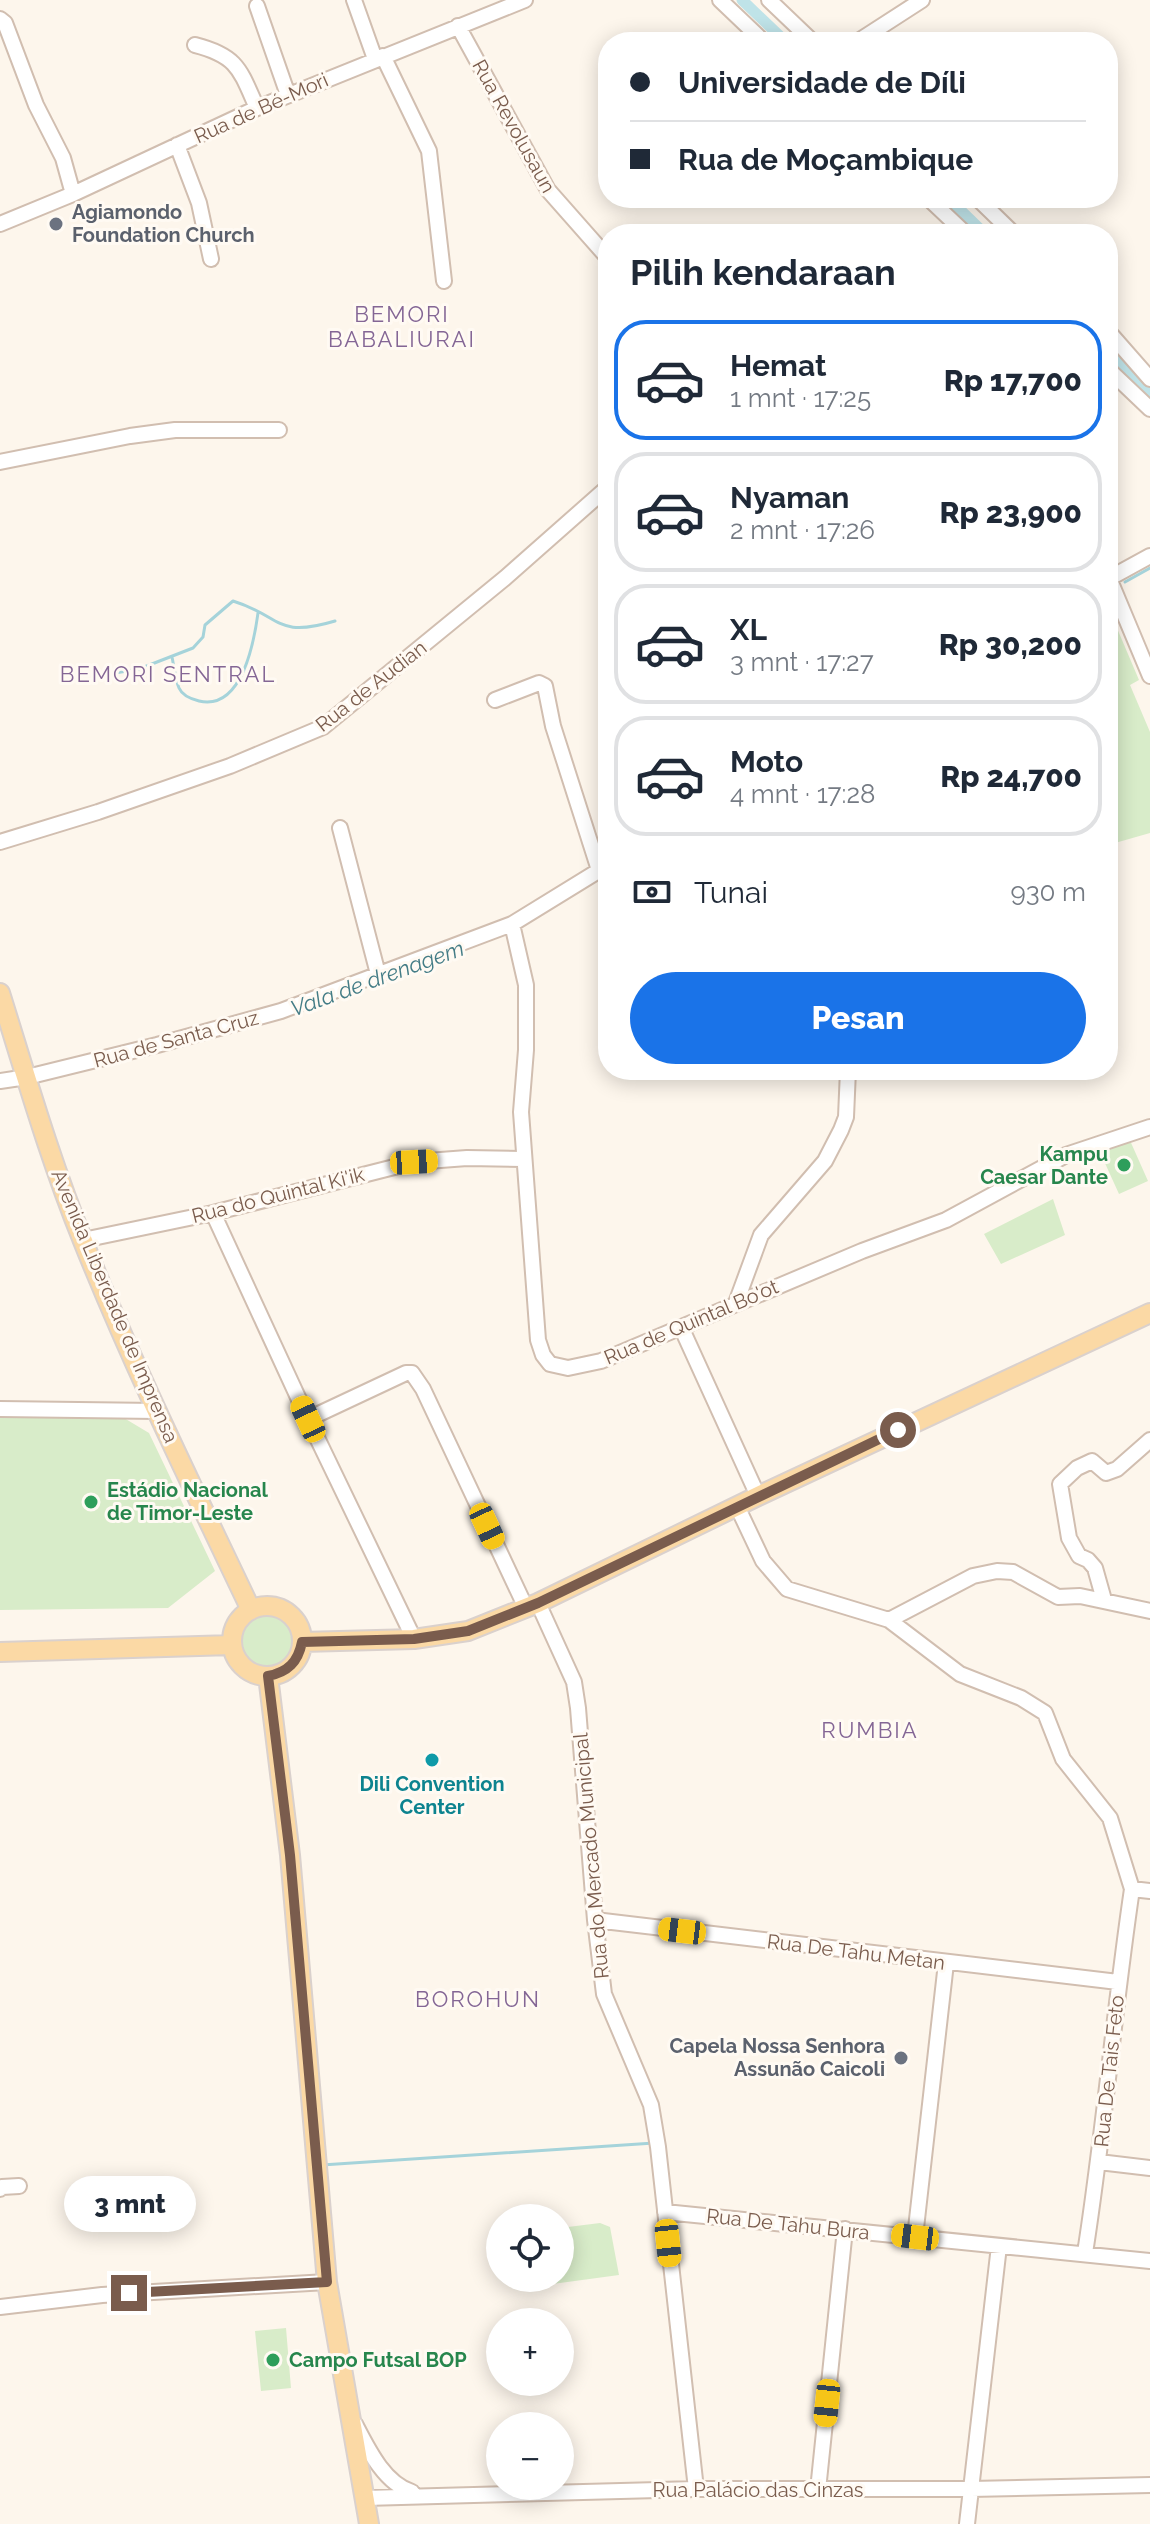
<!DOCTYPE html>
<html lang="id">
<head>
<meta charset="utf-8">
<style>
  body { margin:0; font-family:Raleway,sans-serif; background:#f2f2f3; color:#1f2937; height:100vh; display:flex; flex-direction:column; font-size:30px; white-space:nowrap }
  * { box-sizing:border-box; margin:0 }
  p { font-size:26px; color:#747a83 }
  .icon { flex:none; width:44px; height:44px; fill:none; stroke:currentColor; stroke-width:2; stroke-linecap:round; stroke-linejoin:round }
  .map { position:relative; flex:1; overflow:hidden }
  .sheet { position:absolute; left:598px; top:224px; width:520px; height:856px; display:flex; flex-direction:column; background:#fff; border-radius:32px; box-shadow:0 4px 20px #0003 }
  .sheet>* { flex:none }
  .banner { position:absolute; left:598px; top:32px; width:520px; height:176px; border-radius:32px; box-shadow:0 4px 20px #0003; display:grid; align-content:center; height:176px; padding:0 32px; background:#fff }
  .buttons { position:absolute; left:486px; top:2204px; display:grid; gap:16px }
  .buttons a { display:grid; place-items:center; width:88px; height:88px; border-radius:50%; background:#fff; box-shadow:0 4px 20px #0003; font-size:40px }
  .end { position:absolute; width:36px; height:36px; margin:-18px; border:10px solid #7a5c4d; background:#fff; box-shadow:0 0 0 4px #fff }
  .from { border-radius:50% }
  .bubble { position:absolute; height:56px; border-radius:28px; background:#fff; box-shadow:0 4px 20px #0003; font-size:26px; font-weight:800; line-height:56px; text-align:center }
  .car { position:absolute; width:24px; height:48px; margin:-24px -12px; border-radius:10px; box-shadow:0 0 6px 2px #0007; background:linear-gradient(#f5c518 24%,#345 0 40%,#f5c518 0 76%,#345 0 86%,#f5c518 0) }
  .banner b { display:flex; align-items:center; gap:28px; height:76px; font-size:30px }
  .banner b+b { border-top:2px solid #e0e1e3 }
  .banner i { width:20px; height:20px; background:#1f2937 }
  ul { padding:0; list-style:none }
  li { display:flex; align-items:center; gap:24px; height:120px; margin:0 16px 12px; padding:0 16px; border:4px solid #e0e1e3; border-radius:32px }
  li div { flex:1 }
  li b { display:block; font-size:30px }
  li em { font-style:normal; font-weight:800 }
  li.active { border-color:#1a73e8 }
  li>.icon { width:72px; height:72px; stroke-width:1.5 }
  h2 { padding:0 32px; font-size:36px; line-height:96px }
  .pay { display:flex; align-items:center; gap:20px; height:88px; padding:0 32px; font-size:30px }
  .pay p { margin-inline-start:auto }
  .cta { display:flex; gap:16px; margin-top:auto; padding:16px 32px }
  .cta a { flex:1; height:92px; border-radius:48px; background:#1a73e8; color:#fff; font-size:32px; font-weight:800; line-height:92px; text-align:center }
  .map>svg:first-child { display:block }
</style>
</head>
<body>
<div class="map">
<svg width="1150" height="2524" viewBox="0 0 1150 2524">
  <rect width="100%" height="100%" fill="#fdf6ec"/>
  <path fill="#d8ecc9" d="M1108 607 1139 680 1130 685 1150 732V833L1108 845Z
    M1128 1136 1148 1181 1119 1194 1099 1150Z
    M1053 1199 1065 1235 1001 1264 984 1234Z
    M0 1410 119 1415 149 1433 215 1571 168 1608 0 1610Z
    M241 1640a27 27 0 1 1 54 0a27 27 0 1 1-54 0Z
    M600 2223 610 2227 619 2275 523 2288 522 2278H560V2228Z
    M286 2328 291 2388 261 2391 255 2331Z"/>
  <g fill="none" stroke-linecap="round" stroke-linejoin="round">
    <path stroke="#a5d3da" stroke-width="3" d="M1125 582 1150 568
      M172 657C174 666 175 679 179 688 182 695 191 699 199 701 242 711 254 642 258 613
      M115 673 139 669 193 648 203 637 205 625 233 601C282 616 275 639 335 621
      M336 998 438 959
      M322 2165 654 2143"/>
    <path stroke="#bfe3e8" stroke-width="11" d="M742 0 786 42
      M948 198 985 234
      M1108 352 1150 393"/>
    <g stroke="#d1beb0" stroke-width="18">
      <path id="minor" d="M354 0 375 59
        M720 0 764 42
        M769 0 813 42
        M257 6 288 95
        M0 19 5 23 36 105 63 158 73 194
        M458 26 548 190 608 258
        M857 42 922 0
        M195 45C238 56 240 70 257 108
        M383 56 429 151 444 281
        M177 145 199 203 211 259
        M928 198 966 234
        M977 198 1014 234
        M0 224 73 194 257 108 525 0
        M1108 331 1150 379
        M1108 369 1150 409
        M0 462 130 436 175 430H279
        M1109 578 1150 676
        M1108 579 1150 556
        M495 700 539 683 545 686 553 726 599 870
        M340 828 378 974
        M0 842 98 812 230 766 323 727 505 578 608 487
        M512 924 526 985V1050L521 1112 538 1340 543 1355 550 1364 568 1368 601 1361 862 1251 946 1220 1066 1155 1150 1127
        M0 1081 27 1077 157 1045 281 1011 512 924 608 865
        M213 1213 308 1419 414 1639
        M83 1240 213 1213 414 1162 467 1158 522 1159
        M736 1303 761 1235 825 1161 841 1130 846 1117 848 1070
        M681 1327 758 1496
        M0 1409 157 1411
        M308 1419 406 1373H412L423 1389 526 1608
        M737 1506 763 1561 787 1589 889 1620 960 1674 1021 1698 1045 1713 1063 1759 1110 1818 1132 1889 1150 1891
        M1104 1600 1095 1568 1088 1560 1079 1556 1069 1538 1060 1484 1077 1468 1092 1461 1106 1473 1117 1469 1150 1440
        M538 1603 574 1682 578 1708 595 1920 604 1994 651 2105 658 2147 696 2489
        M889 1620 973 1576 997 1571 1013 1572 1058 1597 1080 1596 1150 1611
        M595 1920 1118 1982
        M1099 2162 1150 2168
        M0 2189 2 2187 19 2186
        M665 2212 1150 2261
        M915 2237 946 1963
        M1085 2253C1104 2132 1114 2010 1132 1889
        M0 2307 102 2295 327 2282
        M355 2424C368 2449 384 2483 412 2492
        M818 2490 845 2229
        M365 2498 696 2489H971L1150 2485
        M967 2524 999 2246"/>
    </g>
    <g stroke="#dad1cd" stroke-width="22">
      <path id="major" d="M0 993C26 1076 50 1160 83 1241 133 1366 193 1488 251 1610
        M232 1641a35 35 0 1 1 70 0a35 35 0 1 1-70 0Z
        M302 1642 414 1639 468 1631 538 1603 758 1496 1150 1313
        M0 1652 232 1645
        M268 1676 290 1855 327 2282 369 2524"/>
    </g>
    <use href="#minor" stroke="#fff" stroke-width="14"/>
    <use href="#major" stroke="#fbd9a5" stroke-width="18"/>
  </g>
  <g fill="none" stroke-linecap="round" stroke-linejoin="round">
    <path stroke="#7a5c4d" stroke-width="10" d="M129 2293 327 2282 290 1855 268 1676C288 1672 298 1662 302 1642L414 1639 468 1631 538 1603 898 1430"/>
  </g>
  <g fill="#6b7280" stroke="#fffaf3" stroke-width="3">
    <circle cx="56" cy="224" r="8"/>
    <circle cx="901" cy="2058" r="8"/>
  </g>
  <g fill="#2e9e5b" stroke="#fffaf3" stroke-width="3">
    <circle cx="1124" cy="1165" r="8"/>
    <circle cx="91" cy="1502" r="8"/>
    <circle cx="273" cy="2360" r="8"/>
  </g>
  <circle fill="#0f9aa8" stroke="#fffaf3" stroke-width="3" cx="432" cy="1760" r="8"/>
  <g text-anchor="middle" stroke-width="6" stroke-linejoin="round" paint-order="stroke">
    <g font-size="20" fill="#7a5c4d" stroke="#fffaf3">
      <text transform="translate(261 108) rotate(-24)" y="7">Rua de Bé-Mori</text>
      <text transform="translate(514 126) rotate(61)" y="7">Rua Revolusaun</text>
      <text transform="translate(371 686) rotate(-38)" y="7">Rua de Audian</text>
      <text transform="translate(176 1039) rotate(-15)" y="7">Rua de Santa Cruz</text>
      <text transform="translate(278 1195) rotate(-14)" y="7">Rua do Quintal Ki'ik</text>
      <text transform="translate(115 1306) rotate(67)" y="7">Avenida Liberdade de Imprensa</text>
      <text transform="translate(691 1322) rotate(-23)" y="7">Rua de Quintal Bo'ot</text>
      <text transform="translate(591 1856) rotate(-95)" y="7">Rua do Mercado Municipal</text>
      <text transform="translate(856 1952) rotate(7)" y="7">Rua De Tahu Metan</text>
      <text transform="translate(1109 2071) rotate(-84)" y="7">Rua De Tais Feto</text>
      <text transform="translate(788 2224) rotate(6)" y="7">Rua De Tahu Bura</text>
      <text x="758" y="2497">Rua Palácio das Cinzas</text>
    </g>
    <g font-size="20" font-weight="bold" fill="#5b616d" stroke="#fffaf3" text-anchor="start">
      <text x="72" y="219">Agiamondo<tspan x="72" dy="23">Foundation Church</tspan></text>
      <text x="885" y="2053" text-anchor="end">Capela Nossa Senhora<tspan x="885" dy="23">Assunão Caicoli</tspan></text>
    </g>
    <g font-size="20" font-weight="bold" fill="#27864d" stroke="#fffaf3" text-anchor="start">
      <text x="1108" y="1161" text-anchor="end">Kampu<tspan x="1108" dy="23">Caesar Dante</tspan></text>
      <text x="107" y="1497">Estádio Nacional<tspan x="107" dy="23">de Timor-Leste</tspan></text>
      <text x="289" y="2367">Campo Futsal BOP</text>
    </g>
    <g font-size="20" font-weight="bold" fill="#0d838f" stroke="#fffaf3">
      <text x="432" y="1791">Dili Convention<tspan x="432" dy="23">Center</tspan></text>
    </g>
    <g font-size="22" letter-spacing="2" fill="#846695" stroke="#fffaf3">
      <text x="402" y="322">BEMORI<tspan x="402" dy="25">BABALIURAI</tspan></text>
      <text x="168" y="682">BEMORI SENTRAL</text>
      <text x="870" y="1738">RUMBIA</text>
      <text x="478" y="2007">BOROHUN</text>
    </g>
    <g font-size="22" font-style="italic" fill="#437c86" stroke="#fffaf3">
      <text transform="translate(377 978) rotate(-20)" y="8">Vala de drenagem</text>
    </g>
  </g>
</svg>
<div class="buttons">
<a><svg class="icon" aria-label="locate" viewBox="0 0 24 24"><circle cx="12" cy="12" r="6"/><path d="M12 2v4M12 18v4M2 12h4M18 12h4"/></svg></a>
<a>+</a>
<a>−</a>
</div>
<i class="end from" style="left:898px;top:1430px"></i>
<i class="end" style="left:129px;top:2293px"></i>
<div class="bubble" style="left:64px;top:2176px;width:132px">3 mnt</div>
<i class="car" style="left:414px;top:1162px;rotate:87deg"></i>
<i class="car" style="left:308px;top:1419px;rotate:335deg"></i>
<i class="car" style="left:487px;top:1526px;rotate:155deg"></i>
<i class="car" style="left:682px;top:1931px;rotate:277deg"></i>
<i class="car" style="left:915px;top:2237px;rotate:277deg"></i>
<i class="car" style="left:668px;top:2243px;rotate:174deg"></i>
<i class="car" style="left:827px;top:2403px;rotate:186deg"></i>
<div class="banner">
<b><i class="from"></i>Universidade de Díli</b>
<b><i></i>Rua de Moçambique</b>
</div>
<section class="sheet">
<h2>Pilih kendaraan</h2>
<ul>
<li class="active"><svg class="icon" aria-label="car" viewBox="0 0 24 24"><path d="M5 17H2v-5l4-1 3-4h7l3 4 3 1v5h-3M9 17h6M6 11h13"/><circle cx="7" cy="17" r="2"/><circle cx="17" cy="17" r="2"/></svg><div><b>Hemat</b><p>1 mnt · 17:25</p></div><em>Rp 17,700</em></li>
<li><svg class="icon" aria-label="car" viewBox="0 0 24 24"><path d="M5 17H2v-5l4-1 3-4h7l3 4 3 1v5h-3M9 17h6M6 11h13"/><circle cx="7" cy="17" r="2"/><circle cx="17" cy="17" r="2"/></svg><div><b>Nyaman</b><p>2 mnt · 17:26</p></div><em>Rp 23,900</em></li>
<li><svg class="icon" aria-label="car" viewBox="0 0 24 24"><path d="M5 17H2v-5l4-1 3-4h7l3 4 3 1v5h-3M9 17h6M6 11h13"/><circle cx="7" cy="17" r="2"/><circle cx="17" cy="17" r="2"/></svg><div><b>XL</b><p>3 mnt · 17:27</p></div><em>Rp 30,200</em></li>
<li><svg class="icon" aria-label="car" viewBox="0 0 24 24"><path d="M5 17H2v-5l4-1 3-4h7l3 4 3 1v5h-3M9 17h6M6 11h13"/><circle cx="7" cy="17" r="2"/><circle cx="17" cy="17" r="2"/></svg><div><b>Moto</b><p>4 mnt · 17:28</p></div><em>Rp 24,700</em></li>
</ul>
<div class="pay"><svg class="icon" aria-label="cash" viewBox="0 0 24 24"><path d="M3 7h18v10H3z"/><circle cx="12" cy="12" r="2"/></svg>Tunai<p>930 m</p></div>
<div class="cta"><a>Pesan</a></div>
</section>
</div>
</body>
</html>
